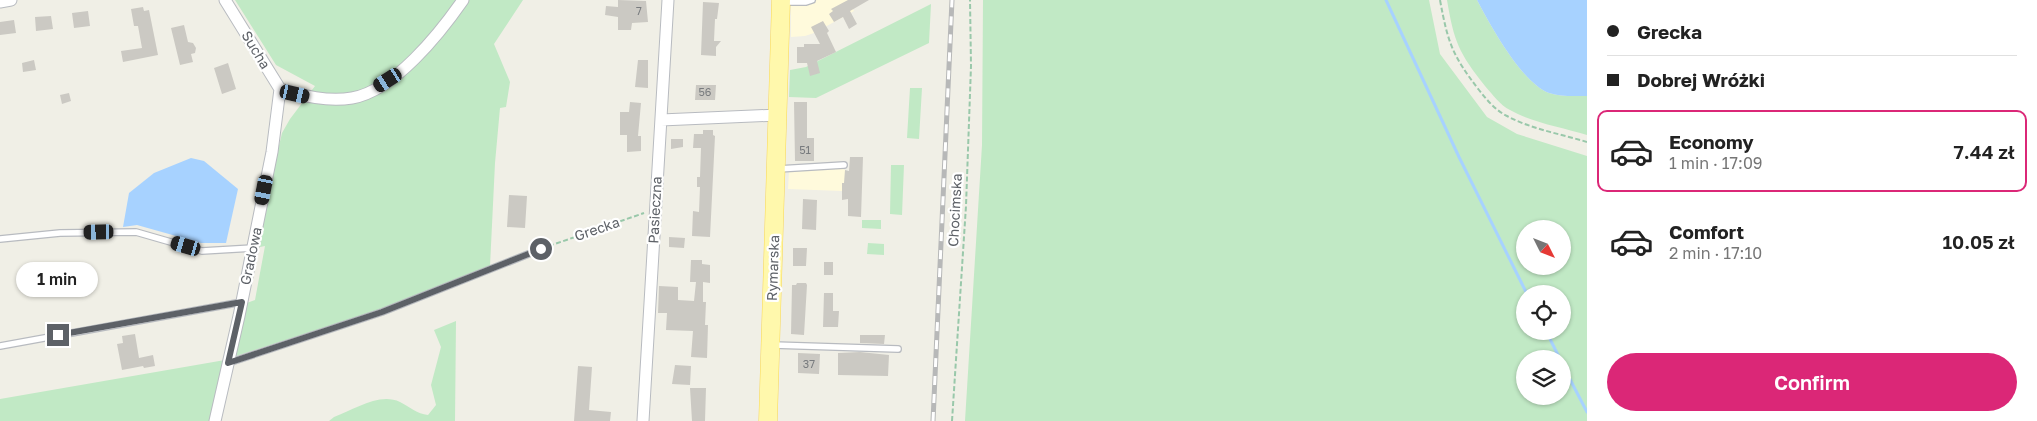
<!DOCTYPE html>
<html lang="en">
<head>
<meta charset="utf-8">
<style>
  body { margin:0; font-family:"Golos Text",sans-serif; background:#f2f2f2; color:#222; height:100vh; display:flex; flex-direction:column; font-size:19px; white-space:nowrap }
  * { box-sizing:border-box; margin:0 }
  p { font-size:16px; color:#767676 }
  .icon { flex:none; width:28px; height:28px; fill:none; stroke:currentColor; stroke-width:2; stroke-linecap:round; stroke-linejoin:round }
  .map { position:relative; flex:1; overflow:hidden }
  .side { display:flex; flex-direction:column; background:#fff; width:450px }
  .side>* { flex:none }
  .banner { display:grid; align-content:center; height:110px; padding:0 20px; background:#fff }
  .needle { width:32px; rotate:132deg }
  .buttons { position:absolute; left:1516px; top:220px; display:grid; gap:10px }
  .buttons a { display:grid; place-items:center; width:55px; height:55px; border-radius:50%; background:#fff; box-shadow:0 1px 4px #0004; font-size:25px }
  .end { position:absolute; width:22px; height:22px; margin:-11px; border:6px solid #5d6167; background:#fff; box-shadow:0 0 0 2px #fff }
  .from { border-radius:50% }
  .bubble { position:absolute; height:35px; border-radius:18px; background:#fff; box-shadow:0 1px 4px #0004; font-size:16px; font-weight:600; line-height:35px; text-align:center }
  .car { position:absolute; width:15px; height:30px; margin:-15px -8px; border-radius:6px; box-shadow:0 0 4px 1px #0007; background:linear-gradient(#222 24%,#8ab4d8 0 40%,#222 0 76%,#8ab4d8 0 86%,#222 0) }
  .banner b { display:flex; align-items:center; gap:18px; height:48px; font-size:19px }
  .banner b+b { border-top:1px solid #e0e0e0 }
  .banner i { width:12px; height:12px; background:#222 }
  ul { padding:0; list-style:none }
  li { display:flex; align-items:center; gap:15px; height:82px; margin:0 10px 8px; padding:0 10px; border:2px solid transparent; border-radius:10px }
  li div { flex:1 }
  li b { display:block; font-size:19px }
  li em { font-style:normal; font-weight:600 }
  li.current { border-color:#db2777 }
  li>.icon { width:45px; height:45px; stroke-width:1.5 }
  .action { display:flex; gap:10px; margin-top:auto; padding:10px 20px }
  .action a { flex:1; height:58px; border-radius:30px; background:#db2777; color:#fff; font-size:20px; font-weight:600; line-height:58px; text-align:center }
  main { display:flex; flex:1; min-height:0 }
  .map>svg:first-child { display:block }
</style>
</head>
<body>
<main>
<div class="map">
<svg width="1587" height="421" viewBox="0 0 1587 421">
  <rect width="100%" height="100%" fill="#f0efe6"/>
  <path fill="#fffadc" d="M791 0H848L854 11 814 33 805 36 791 37Z
    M839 167 845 170 849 183H842V191L788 189 789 171Z"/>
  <path fill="#c1e9c5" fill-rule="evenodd" d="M235 0H523L494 44 510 82 506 107 500 108 495 163 490 266 385 308 233 357 244 304 255 300 265 246 255 248 282 133 290 119 315 86 276 65Z
    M983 0H1429L1440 54 1487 117 1517 134 1587 156V421H965L982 145ZM1525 229H1562V266H1525ZM1525 294H1562V331H1525ZM1525 359H1562V396H1525Z
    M1447 0H1477C1490 25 1522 83 1549 93 1560 97 1575 96 1587 96V135C1562 127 1533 123 1510 110 1500 105 1493 95 1485 86 1459 53 1454 42 1447 0Z
    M931 4 929 43 816 98 789 97 790 70 806 67Z
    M910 88H922L919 139 907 138Z
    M891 165H904L902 215 890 214Z
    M862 220H881V229L862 228Z
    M868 243 884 244V255L867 254Z
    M456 321 455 421H329L334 417C354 410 379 392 400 402 410 407 417 414 428 415L436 405 431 385 441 347 434 330Z
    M225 360 211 421H0V399Z"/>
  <path fill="#a7d2ff" d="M1477 0H1587V96C1575 96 1560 97 1549 93 1522 83 1490 25 1477 0Z
    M191 158 204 161 238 189 226 243H201L137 225 123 227 129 193 154 173Z"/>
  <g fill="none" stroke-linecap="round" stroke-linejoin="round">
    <path stroke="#a7d2ff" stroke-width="3" d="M1386 0 1459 157 1527 294
      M1546 331 1560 359
      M1562 364 1587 412"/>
  </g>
  <path fill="#cbc9c3" d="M618 0 646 1 648 22 632 23 631 30H618V17L605 15 606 6 618 7Z
    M848 0H869L850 11 857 24 849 29 843 17 834 22 829 14 833 11 831 9Z
    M703 2 719 3 717 19H715L714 41H721L716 47V56L701 55Z
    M143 7 144 11 149 10 158 55 123 62 121 51 142 48 138 26H134L131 9Z
    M88 11 90 26 74 28 72 13Z
    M51 16 53 29 36 31 35 17Z
    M14 20 16 33 0 35V22Z
    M823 21 829 31 827 33 836 52 817 61 820 73 810 76 807 63H797V47H804V44H820L811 27Z
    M184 25 188 42 193 43 196 48 195 53 191 54 193 62 180 65 171 28Z
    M34 60 36 70 23 72 22 63Z
    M638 60H648V88L635 87Z
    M228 63 236 89 222 94 214 68Z
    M696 85H716L715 100H695Z
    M69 93 71 101 62 104 60 95Z
    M630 102 641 103 638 136H641V151L627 152V135H620V112H629Z
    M794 102H807V138H814V161H795Z
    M703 130H713V135L715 136 710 237 692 236 693 211 699 212 700 187H697V177H700L701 148H693L694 134H703Z
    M671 139H683V147L671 149Z
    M850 157H863L861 217 848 216V199L842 200V183H844L845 170 849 171Z
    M509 195 527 196 525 228 507 227Z
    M803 199 817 200 816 230 802 229Z
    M669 237 685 238 684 248 669 247Z
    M793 248H807L806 266H793Z
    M691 260H702V264L710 265V283L703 282V302H706L705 325H708L707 358 691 357 693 331 666 330 667 313H658L659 286 678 287V300L694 301 696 282H690Z
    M824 262H833V275H824Z
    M797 283H806L807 285 804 335 791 334 792 285H796Z
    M824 293H833V311H839L838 327H823Z
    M135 334 139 358 153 355 155 366 144 368 143 366 122 370 117 344 123 343 122 336Z
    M860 335H885L884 344 860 343Z
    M860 352 889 355 888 376 838 375V353Z
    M798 353 820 354 819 374 798 373Z
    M675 365 691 366 690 385 672 384Z
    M578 366 592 367 589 410 611 412 610 421H574Z
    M690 388H706L705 421H692Z"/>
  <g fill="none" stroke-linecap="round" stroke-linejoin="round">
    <g stroke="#b8bbc0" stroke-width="8">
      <path id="service" d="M784 2H806L812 0
        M778 169 844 165
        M0 239 60 233 136 232 202 251 253 248
        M773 345 898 349
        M0 346 242 302
        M228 363 382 312 541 249"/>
    </g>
    <g stroke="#b8bbc0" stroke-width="13">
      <path id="minor" d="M225 0 280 89C303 96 328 102 352 98 394 91 440 33 463 0
        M0 2 11 0
        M661 120 778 115
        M215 421 239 316 272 152 280 89
        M643 421 668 0"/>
    </g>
    <g stroke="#f9d856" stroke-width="19">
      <path id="primary" d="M768 421 781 0"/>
    </g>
    <path stroke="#99c8aa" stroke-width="2" stroke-dasharray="5 2.5" stroke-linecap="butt" d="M1440 0C1448 43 1452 55 1479 90 1487 100 1495 110 1507 116 1531 129 1561 134 1587 142
      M549 246 644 213
      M952 421 966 206 971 66 970 0"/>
    <use href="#service" stroke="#fff" stroke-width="5.5"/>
    <use href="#minor" stroke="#fff" stroke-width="11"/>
    <use href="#primary" stroke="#fff8ac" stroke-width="18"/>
    <g stroke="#b7b8b8" stroke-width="5">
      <path id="rail" d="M933 421 952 0"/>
    </g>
    <use href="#rail" stroke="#fff" stroke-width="3" stroke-dasharray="9" stroke-linecap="butt"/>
  </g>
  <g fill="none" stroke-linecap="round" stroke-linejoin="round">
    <path stroke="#5d6167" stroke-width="6" d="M58 335 242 302 228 363 382 312 541 249"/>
  </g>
  <g text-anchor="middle" stroke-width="4.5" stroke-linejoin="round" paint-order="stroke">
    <g font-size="11" fill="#787b7e">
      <text x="639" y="15">7</text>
      <text x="705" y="96">56</text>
      <text x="805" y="154">51</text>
      <text x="809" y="368">37</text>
    </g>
    <g font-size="14" fill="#5d6167" stroke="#fff">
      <text transform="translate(256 50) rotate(59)" y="5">Sucha</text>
      <text transform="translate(655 210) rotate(-87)" y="5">Pasieczna</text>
      <text transform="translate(955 210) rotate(-87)" y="5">Chocimska</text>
      <text transform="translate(597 229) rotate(-19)" y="5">Grecka</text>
      <text transform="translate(251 256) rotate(-78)" y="5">Gradowa</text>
      <text transform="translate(773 268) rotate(-88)" y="5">Rymarska</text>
    </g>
  </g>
</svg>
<div class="buttons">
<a><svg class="needle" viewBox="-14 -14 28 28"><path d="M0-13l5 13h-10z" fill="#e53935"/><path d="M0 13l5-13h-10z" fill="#767676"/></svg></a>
<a><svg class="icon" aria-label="locate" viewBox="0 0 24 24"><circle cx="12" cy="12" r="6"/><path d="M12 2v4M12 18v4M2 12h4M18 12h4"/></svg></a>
<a><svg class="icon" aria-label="layers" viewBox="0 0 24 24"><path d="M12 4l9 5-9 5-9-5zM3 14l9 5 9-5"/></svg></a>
</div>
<i class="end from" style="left:541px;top:249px"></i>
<i class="end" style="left:58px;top:335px"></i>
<div class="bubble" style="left:16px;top:262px;width:82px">1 min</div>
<i class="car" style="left:388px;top:80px;rotate:238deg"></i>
<i class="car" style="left:295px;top:94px;rotate:103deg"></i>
<i class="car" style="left:264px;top:190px;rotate:191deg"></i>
<i class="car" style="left:99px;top:232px;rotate:269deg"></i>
<i class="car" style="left:186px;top:246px;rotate:286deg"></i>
</div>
<section class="side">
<div class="banner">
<b><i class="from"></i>Grecka</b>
<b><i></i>Dobrej Wróżki</b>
</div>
<ul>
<li class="current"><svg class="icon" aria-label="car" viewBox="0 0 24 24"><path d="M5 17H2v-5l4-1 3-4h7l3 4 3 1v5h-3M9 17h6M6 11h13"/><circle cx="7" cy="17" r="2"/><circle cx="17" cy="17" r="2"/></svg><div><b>Economy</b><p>1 min · 17:09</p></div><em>7.44 zł</em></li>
<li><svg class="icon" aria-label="car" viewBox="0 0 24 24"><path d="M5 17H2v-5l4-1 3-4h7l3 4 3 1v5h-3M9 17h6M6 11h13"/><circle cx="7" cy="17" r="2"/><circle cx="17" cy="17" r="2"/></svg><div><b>Comfort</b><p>2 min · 17:10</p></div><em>10.05 zł</em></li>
</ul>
<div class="action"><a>Confirm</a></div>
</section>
</main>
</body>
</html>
